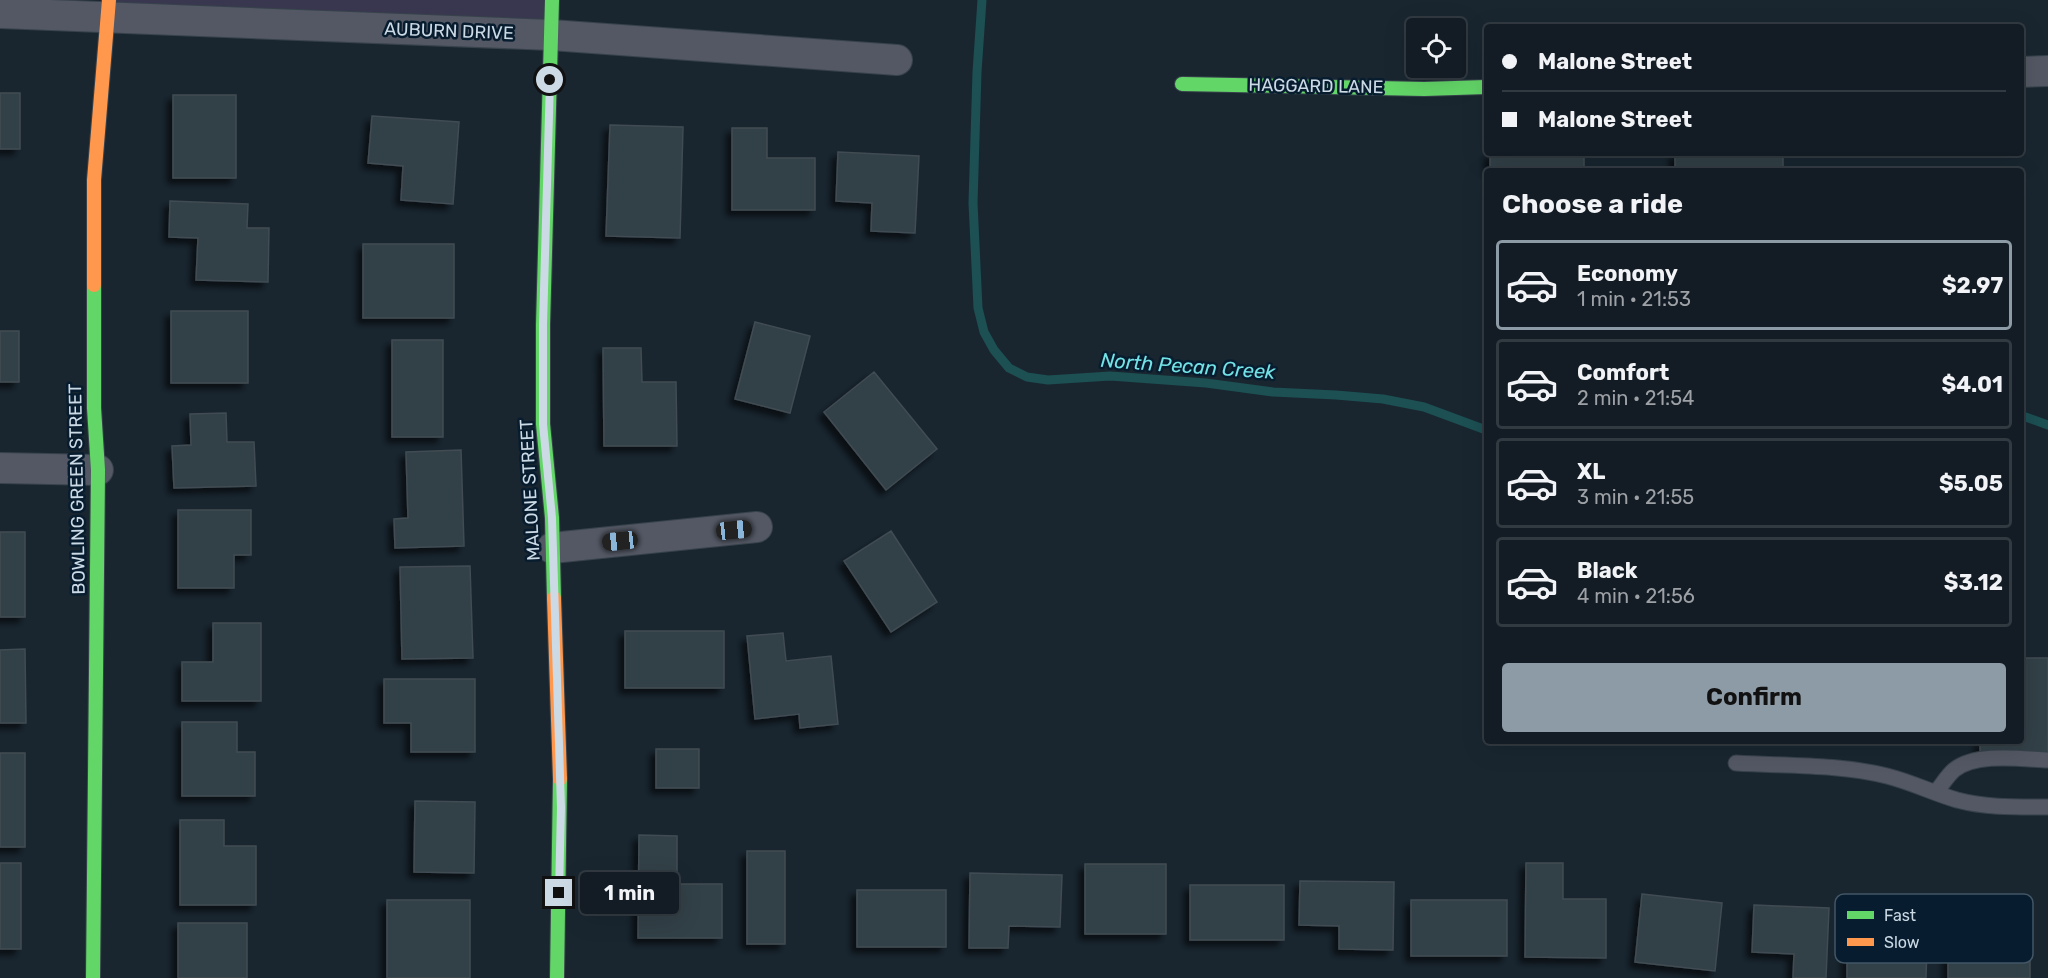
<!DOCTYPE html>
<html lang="en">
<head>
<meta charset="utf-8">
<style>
  body { margin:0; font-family:Rubik,sans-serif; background:#1c252c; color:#f1f3f6; height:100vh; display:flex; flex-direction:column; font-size:22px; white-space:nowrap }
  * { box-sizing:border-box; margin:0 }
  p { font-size:20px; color:#9da1a6 }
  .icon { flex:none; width:33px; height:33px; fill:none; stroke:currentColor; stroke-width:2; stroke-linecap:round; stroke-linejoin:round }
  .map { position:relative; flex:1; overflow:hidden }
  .sheet { position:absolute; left:1484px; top:168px; width:540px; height:576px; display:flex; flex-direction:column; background:#131c24; border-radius:6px; box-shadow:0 6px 24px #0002,0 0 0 2px #323a41 }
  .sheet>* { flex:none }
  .top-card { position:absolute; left:1484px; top:24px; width:540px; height:132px; border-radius:6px; box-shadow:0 6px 24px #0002,0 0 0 2px #323a41; display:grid; align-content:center; height:132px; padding:0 18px; background:#131c24 }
  .controls { position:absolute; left:1406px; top:18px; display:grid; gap:12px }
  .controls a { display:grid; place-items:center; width:60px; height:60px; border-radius:6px; background:#131c24; box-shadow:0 6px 24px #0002,0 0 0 2px #323a41; font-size:30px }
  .end { position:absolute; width:27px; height:27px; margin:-14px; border:8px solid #ccdae6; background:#111; box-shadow:0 0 0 3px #111 }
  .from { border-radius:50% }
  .bubble { position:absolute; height:42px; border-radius:6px; background:#131c24; box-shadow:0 6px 24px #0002,0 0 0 2px #323a41; font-size:20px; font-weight:700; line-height:42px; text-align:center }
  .car { position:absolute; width:18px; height:36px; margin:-18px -9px; border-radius:8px; box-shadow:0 0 4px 2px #0007; background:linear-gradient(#222 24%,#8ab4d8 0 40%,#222 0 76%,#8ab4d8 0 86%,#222 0) }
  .top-card b { display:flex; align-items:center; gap:21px; height:57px; font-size:22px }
  .top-card b+b { border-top:2px solid #323a41 }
  .top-card i { width:15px; height:15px; background:#f1f3f6 }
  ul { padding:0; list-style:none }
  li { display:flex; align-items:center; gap:18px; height:90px; margin:0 12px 9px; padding:0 6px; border:3px solid #323a41; border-radius:6px }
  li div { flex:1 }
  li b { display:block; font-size:22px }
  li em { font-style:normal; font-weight:700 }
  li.active { border-color:#8d9ba6 }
  li>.icon { width:54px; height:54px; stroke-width:1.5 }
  h2 { padding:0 18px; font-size:27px; line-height:72px }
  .button { display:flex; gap:12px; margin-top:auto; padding:12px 18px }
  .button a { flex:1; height:69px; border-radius:6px; background:#8d9ba6; color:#111; font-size:24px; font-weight:700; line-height:69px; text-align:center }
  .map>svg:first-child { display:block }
</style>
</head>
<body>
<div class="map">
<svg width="2048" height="978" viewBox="0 0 2048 978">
  <defs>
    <filter id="shadow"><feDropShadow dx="-5.5" dy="5.5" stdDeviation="3" flood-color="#0009"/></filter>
  </defs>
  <rect width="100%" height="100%" fill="#192630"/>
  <path fill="#393750" d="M109 0H552L551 35 109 18Z"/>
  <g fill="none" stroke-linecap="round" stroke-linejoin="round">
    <path stroke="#1c5053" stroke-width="9" d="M982 0 977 72 973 203 978 308 984 332 994 350 1009 368 1027 377 1048 380 1110 376 1206 383 1273 392 1336 395 1383 399 1424 407 1486 430
      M2020 415 2048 425"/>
  </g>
  <path fill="#333f46" stroke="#404c53" stroke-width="1.5" filter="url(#shadow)" d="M0 93H20V149H0Z
    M173 95H236V178H173Z
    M372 116 459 122 453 204 401 200 403 166 368 163Z
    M610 125 683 127 680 238 606 236Z
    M732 128H767V158H815V210H732Z
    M838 152 919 156 915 233 871 231 872 203 836 201Z
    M1490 153H1584V171H1490Z
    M1675 153H1783V171H1675Z
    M170 201 248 204 247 228H269L268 282 196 280 198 238 169 237Z
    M363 244H454V318H363Z
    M171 311H248V383H171Z
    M755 322 810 336 790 413 735 399Z
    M0 331H19V382H0Z
    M392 340H443V437H392Z
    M603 348H641L642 382H676L677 446H604Z
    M874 372 937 449 886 490 824 412Z
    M226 413 227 442H254L256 486 174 488 172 446 191 445 190 414Z
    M461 450 464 546 395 548 394 519 408 518 406 452Z
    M178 510H251V555H234V588H178Z
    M891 531 937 602 891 632 844 561Z
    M0 532H25V617H0Z
    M470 566 473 658 402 659 400 567Z
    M213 623H261V701H182V662H213Z
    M625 631H724V688H625Z
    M783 633 786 661 831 656 838 724 800 728 799 714 755 719 747 636Z
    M25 649 26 723H0V650Z
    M2020 658H2048V753H1980V741H2020Z
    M384 679H475V752H411V723H384Z
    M182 722H237V752H255V796H182Z
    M656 749H699V788H656Z
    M0 753H25V847H0Z
    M415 801 475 802 474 873 414 872Z
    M180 820H224V846H256V905H180Z
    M639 835 677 836V884H722V938H638Z
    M747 851H785V944H747Z
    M0 863H21V949H0Z
    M1526 863H1563V899H1606V958L1525 957Z
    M1085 864H1166V934H1085Z
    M970 873 1062 875 1060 927 1009 926 1008 948H969Z
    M1300 881 1394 882 1393 950 1339 949V926L1299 925Z
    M1190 885H1284V940H1190Z
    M857 890H946V947H857Z
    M1642 894 1722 903 1715 971 1635 962Z
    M387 900H470V978H387Z
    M1411 900H1507V956H1411Z
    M1847 904H1885V944H1927L1926 978H1847Z
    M1754 905 1829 908 1826 978H1793L1794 954 1752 952Z
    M1988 907H2030V978H1948V930H1988Z
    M178 923H247V978H178Z"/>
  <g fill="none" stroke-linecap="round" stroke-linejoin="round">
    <g stroke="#37424b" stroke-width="17">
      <path id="lane" d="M1736 763C1786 766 1839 764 1887 776 1911 782 1933 793 1957 800 1987 808 2017 807 2048 807
        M1936 792C1942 785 1947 776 1954 770 1976 752 2022 759 2048 760"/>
    </g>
    <g stroke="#37424b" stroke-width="32">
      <path id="street" d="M0 13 551 35 897 60
        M2020 72 2048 71
        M0 468 98 470
        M552 548 757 527"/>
    </g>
    <g stroke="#37424b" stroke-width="16">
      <path id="fast" d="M552 0 543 325V424L552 518 554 598
        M1182 84 1424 89 1486 87
        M93 978 98 470 94 408V285
        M557 978 560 779"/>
    </g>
    <g stroke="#37424b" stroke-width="16">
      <path id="slow" d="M94 285V180L109 0
        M554 598 560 779"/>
    </g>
    <use href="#lane" stroke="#535864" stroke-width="15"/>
    <use href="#street" stroke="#535864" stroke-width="30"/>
    <use href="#fast" stroke="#63d668" stroke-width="14"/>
    <use href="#slow" stroke="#ff974d" stroke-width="14"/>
  </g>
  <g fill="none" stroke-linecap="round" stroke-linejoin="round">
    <path stroke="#ccdae6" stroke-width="8" d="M550 80 543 325V424L552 518 561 808 559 893"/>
  </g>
  <g text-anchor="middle" stroke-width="5" stroke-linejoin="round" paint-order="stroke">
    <g font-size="18" fill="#ccdae6" stroke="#071d2f">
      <text transform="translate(449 31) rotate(2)" y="6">AUBURN DRIVE</text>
      <text transform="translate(1316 86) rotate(1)" y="6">HAGGARD LANE</text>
      <text transform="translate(77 489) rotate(-91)" y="6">BOWLING GREEN STREET</text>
      <text transform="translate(530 490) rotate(-93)" y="6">MALONE STREET</text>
    </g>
    <g font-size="20" font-style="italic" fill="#74e3e7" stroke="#071d2f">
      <text transform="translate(1188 366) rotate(4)" y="7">North Pecan Creek</text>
    </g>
  </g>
  <rect x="1835" y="894" width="198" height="69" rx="9" fill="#071d2f" stroke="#425666" stroke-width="1.5"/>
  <rect x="1847" y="911" width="27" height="8" fill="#63d668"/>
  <rect x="1847" y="938" width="27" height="8" fill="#ff974d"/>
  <g font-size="16" fill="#ccdae6">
    <text x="1884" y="921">Fast</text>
    <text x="1884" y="948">Slow</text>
  </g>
</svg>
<div class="controls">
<a><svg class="icon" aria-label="locate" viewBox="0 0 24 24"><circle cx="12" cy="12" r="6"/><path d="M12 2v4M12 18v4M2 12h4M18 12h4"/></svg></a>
</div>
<i class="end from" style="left:550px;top:80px"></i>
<i class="end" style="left:559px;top:893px"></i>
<div class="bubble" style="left:580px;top:872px;width:99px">1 min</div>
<i class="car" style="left:734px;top:530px;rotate:84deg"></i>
<i class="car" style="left:620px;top:541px;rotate:264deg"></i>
<div class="top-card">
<b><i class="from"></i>Malone Street</b>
<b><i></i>Malone Street</b>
</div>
<section class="sheet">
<h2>Choose a ride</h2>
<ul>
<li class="active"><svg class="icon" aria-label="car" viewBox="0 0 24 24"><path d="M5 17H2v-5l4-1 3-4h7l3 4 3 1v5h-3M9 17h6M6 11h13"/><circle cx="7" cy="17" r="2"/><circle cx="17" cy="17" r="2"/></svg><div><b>Economy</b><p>1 min · 21:53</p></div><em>$2.97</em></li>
<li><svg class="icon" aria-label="car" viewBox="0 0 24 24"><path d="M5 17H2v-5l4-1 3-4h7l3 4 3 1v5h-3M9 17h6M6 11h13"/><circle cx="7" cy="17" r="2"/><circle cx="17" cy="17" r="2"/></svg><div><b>Comfort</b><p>2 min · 21:54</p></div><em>$4.01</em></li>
<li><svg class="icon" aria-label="car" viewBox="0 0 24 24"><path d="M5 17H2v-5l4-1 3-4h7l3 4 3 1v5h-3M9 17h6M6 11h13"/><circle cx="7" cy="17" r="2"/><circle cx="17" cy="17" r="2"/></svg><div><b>XL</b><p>3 min · 21:55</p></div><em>$5.05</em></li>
<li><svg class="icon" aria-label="car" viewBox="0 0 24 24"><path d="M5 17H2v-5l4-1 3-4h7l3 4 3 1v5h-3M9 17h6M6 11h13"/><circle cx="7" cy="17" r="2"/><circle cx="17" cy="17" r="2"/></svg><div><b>Black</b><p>4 min · 21:56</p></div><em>$3.12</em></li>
</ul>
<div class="button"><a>Confirm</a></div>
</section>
</div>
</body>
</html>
